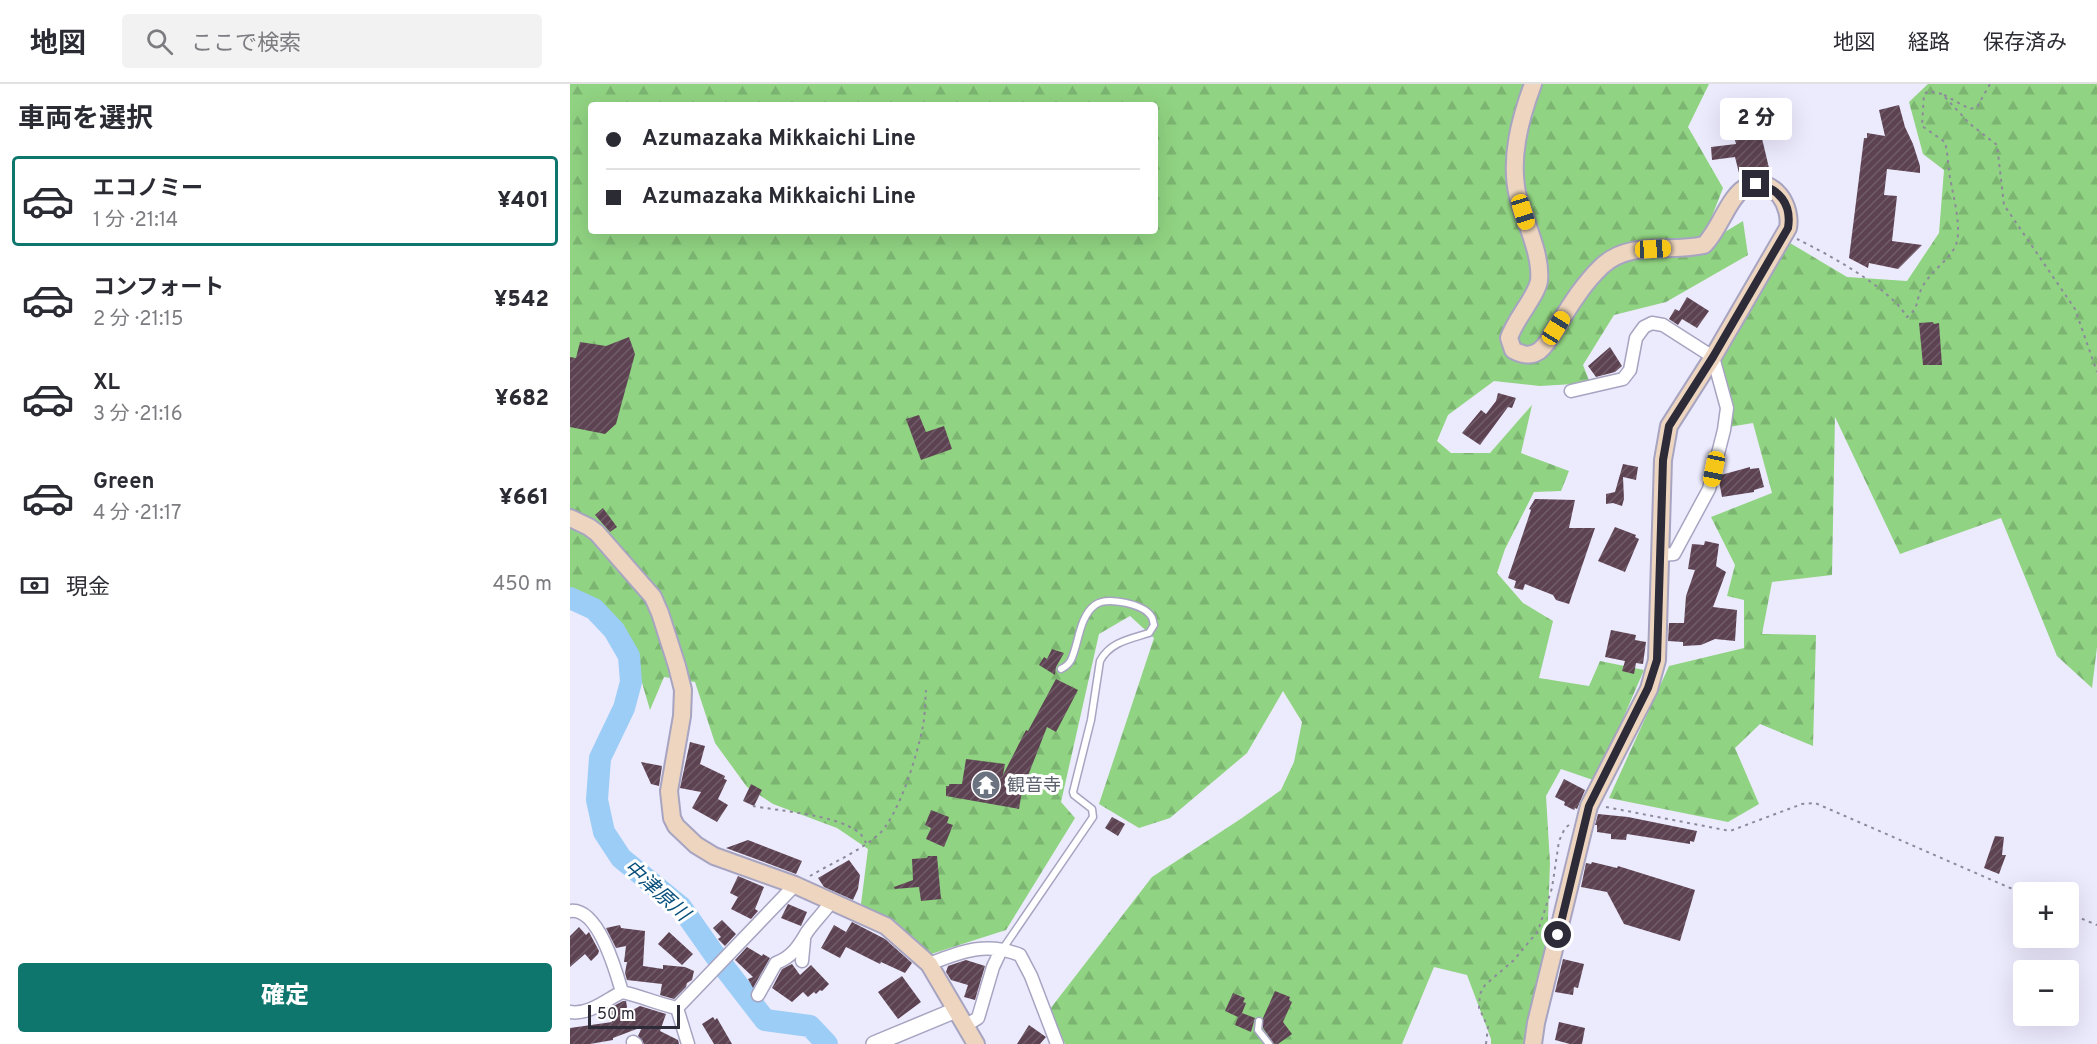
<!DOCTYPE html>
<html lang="ja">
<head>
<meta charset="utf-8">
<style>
  body { margin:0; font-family:Overpass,"Noto Sans JP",sans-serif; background:#f2f2f3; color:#2b2b33; height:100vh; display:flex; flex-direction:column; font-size:22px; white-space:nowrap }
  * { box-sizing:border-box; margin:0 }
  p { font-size:20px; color:#7c7c81 }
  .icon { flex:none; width:33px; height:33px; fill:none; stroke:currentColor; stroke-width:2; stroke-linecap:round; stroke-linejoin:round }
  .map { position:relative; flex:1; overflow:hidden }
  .panel { display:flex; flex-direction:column; background:#fff; width:570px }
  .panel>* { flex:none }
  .guide { position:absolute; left:18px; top:18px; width:570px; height:132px; border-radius:6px; box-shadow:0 6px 24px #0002; display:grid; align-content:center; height:132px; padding:0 18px; background:#fff }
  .fabs { position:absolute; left:1443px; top:798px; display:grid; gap:12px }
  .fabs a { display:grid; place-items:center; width:66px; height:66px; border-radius:6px; background:#fff; box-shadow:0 6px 24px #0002; font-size:30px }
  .scale { position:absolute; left:18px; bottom:15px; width:92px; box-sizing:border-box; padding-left:6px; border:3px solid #2c2b37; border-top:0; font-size:16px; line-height:21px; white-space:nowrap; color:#2c2b37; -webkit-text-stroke:4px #fff; paint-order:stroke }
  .end { position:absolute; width:27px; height:27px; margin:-14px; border:8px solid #2c2b37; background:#fff; box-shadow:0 0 0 3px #fff }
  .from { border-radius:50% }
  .bubble { position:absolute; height:42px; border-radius:6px; background:#fff; box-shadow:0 6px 24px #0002; font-size:20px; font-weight:800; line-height:42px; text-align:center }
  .car { position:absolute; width:18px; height:36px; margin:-18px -9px; border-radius:8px; box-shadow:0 0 4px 2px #0007; background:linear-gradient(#f5c518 24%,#345 0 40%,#f5c518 0 76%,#345 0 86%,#f5c518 0) }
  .guide b { display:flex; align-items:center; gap:21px; height:57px; font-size:22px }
  .guide b+b { border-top:2px solid #e1e1e2 }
  .guide i { width:15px; height:15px; background:#2b2b33 }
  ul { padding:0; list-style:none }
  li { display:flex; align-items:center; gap:18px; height:90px; margin:0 12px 9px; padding:0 6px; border:3px solid transparent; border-radius:6px }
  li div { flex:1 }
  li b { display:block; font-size:22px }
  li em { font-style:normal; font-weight:800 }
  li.active { border-color:#0f766e }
  li>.icon { width:54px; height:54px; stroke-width:1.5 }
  h2 { padding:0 18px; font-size:27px; line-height:72px }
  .pay { display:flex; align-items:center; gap:15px; height:66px; padding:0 18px; font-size:22px }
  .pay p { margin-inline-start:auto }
  .primary-button { display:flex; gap:12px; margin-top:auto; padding:12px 18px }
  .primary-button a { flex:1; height:69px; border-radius:6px; background:#0f766e; color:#fff; font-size:24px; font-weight:800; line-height:69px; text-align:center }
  header { display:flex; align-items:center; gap:36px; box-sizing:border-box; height:84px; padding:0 30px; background:#fff; border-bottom:2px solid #e1e1e2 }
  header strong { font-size:28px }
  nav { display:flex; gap:33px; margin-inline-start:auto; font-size:21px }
  .search { width:420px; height:54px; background:#f2f2f3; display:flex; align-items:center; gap:15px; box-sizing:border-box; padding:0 21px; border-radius:6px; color:#7c7c81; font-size:22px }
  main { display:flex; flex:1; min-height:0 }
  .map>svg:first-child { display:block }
</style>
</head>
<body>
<header>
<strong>地図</strong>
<div class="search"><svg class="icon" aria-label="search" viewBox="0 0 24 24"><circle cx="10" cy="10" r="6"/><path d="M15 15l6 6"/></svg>ここで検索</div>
<nav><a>地図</a><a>経路</a><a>保存済み</a></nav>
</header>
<main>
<section class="panel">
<h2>車両を選択</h2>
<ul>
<li class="active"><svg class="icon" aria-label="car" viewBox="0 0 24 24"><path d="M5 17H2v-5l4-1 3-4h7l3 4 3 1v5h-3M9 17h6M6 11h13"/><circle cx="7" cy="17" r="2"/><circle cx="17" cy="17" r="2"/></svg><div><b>エコノミー</b><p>1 分 · 21:14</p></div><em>¥401</em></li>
<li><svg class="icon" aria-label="car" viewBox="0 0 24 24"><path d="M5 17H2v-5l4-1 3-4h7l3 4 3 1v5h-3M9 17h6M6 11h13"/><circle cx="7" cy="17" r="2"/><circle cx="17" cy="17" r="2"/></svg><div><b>コンフォート</b><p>2 分 · 21:15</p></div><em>¥542</em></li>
<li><svg class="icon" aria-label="car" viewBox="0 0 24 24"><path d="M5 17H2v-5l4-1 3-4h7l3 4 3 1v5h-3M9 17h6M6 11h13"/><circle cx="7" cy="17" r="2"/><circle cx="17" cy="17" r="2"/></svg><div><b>XL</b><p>3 分 · 21:16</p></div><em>¥682</em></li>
<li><svg class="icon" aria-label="car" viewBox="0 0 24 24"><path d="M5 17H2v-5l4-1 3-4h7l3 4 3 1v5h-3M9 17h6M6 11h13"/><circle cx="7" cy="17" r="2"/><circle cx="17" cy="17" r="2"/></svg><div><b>Green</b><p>4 分 · 21:17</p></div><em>¥661</em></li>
</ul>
<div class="pay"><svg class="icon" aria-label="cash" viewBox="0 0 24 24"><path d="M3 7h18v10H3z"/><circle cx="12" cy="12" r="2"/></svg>現金<p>450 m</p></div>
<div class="primary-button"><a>確定</a></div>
</section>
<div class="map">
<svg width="1527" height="960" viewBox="0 0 1527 960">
  <defs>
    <pattern id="forest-firs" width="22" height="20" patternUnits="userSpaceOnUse" patternTransform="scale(1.5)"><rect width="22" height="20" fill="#90d382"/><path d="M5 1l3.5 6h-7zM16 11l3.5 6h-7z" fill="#7cb571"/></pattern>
    <pattern id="building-hatch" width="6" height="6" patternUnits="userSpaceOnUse" patternTransform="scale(1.5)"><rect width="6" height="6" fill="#5d4352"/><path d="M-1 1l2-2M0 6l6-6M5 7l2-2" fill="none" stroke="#715c69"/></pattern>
  </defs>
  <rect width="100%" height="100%" fill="#eceafd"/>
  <path fill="url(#forest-firs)" fill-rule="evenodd" d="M0 0H1139L1118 43 1153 104 1130 163 1173 137 1178 171 1096 218 1044 231 1013 281 1020 299 970 302 924 297 878 331 867 357 881 369H920L962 321 951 369 999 387 991 407 964 408 935 465 927 489 953 519 983 537 969 594 1019 602 1030 577 1074 586 1026 697 991 685 976 712 980 779 977 862 959 960H921V955L897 891 864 883 832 960H495L480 925 582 793 672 734 711 706 724 678 732 638 713 607 677 669 600 734 569 744 529 720 584 554 560 532 529 550 491 718 505 734 436 846 358 871 291 820 298 765 267 744 203 720 177 703 145 659 125 598 94 593 80 626 57 547 20 515 0 509ZM21 21H585V147H21Z
    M1358 0H1527V563L1522 604 1487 572 1431 434 1330 470 1265 333 1262 491 1202 498 1192 550 1246 551 1243 662 1190 640 1165 664 1189 720 1158 738 1039 714 1099 582 1174 564V516L1157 512 1165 481 1141 433 1202 409 1183 339 1159 343 1163 319 1150 274 1220 159 1277 193 1337 197 1369 149 1374 86 1353 70 1339 18Z"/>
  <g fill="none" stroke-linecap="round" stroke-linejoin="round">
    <path stroke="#9bcdf6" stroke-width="22" d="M0 514 24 525 44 546 59 572 61 598 54 624 30 674 27 716 34 748 51 774 111 823 144 870 195 936 240 942 257 960"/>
  </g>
  <path fill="url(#building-hatch)" d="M1329 21 1335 43 1343 60 1350 82V89L1317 85 1314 111 1327 112 1322 157 1352 161 1328 185 1299 179 1298 184 1279 174 1294 54H1297V49L1315 52 1309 26Z
    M1190 46 1199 84 1169 89 1165 73 1142 76 1141 63 1166 60 1164 52Z
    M1117 213 1139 227 1127 244 1112 235 1108 241 1099 235 1105 225 1109 227Z
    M1363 238 1364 240 1369 239 1372 281H1353L1349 239Z
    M59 253 65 270 46 340 35 350 0 343V273L6 274 10 258 36 262Z
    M1040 263 1052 282 1045 288 1026 293 1018 282Z
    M928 309 946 314 942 324 938 323 910 361 892 349 911 326 916 330 926 317Z
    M349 331 356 348 374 342 382 365 351 376 336 335Z
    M1053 380 1068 383 1066 396 1053 393 1054 415 1052 422 1043 419 1036 420V410L1045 408Z
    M1180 383V385L1189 384 1194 403 1184 406V408L1152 413 1149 397 1151 391Z
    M965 415 1005 416 999 444H1025L999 520 986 516 983 511 955 500 953 506 944 504 946 497 938 494 961 426 959 425Z
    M33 424 47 443 40 448 25 431Z
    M1045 443 1066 451 1065 453 1069 455 1055 488 1028 477Z
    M1135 457 1149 460 1146 482 1156 488 1143 523 1167 526 1165 557 1145 555 1131 561 1113 562V558L1098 557 1099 539H1114L1116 512 1125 486 1118 485 1122 460 1134 461Z
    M1041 546 1066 551 1065 556 1076 558 1073 580 1066 579 1064 590 1052 587 1055 577 1035 573Z
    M482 565 494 569 486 583 485 591 469 581 474 573 477 575Z
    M486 595 508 606 486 648 477 643 452 707 449 725 376 712V702H379V700H392L396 675 435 680 433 691 456 646 458 647Z
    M120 658 135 662 130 680 155 692 154 695 157 696 148 715 158 721 147 738 122 724 131 708 110 704Z
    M71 678 92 682 89 702 81 700Z
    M994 695 1015 706 1007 725 1005 724 1004 726 994 721 995 718 985 713Z
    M181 700 192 706 184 722 173 717Z
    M361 726 379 733 377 739 383 741 374 763 356 755 361 744 355 741Z
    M1028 730 1058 733 1127 747 1124 758 1120 757V760L1057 750 1056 756 1041 755V750L1027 748V741H1025Z
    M542 733 555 740 548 752 535 744Z
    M1425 752 1434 753 1432 771H1436L1429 790 1414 784Z
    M178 756 232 777 226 790 156 764Z
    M358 772H367L371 815 351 817 349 803 325 805 324 803 343 796 342 775 357 774Z
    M279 776 290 791 288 805 283 816 254 803 248 794Z
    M1022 778 1047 784 1048 782 1125 806 1110 857 1054 840 1037 808 1011 803 1016 779 1021 780Z
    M168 792 194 803 185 825 188 827 181 835 161 825 168 813 160 809Z
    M218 820 237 828 231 842 211 834Z
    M152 836 166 850 155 862 148 855 151 853 143 844Z
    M282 838 315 855 342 879 335 889 311 878 310 880 276 863 270 874 251 864 264 841 276 848Z
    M50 841 51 844 75 847 73 882 93 885V881L115 883 124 887 122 896 117 899 116 903 104 915 90 911 92 900 57 896 55 889 57 878H54L56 862 46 864 36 844Z
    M9 843 16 851 19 848 20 850 29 867 28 870 21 877 15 870 0 883V852Z
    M99 848 123 870 112 881 88 860Z
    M177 863 192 872 193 870 200 874 183 904 178 895 183 893 165 876Z
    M993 875 1014 880 1008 904 1004 903 1003 911 985 908Z
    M396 876 415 882 405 916 394 913 398 901 381 896 376 888 378 882Z
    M222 880 230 891 241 881 259 900 252 907 250 906 246 910 244 908 238 913 233 908 222 918 202 904 212 885Z
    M332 892 351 918 328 935 308 908Z
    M705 907 720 913 719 916 722 918 713 938 722 950 708 960H704L693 944V934Z
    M663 909 675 914 673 918 676 919 672 929 685 934 681 948 665 941 668 933 655 927Z
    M53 917H56L57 923 55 930 70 922 96 930 90 947 108 956 109 960H74L68 952 72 943 43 954V956L20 960H0V944L42 938 38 925Z
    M143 933 145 936 147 934 162 960H144L132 940Z
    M989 938 1015 944 1012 960H1000L985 956Z
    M459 941 476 953 470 960H447Z"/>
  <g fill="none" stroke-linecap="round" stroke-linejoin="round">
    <g stroke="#a7a4c1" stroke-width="9">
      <path id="service" d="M432 866 523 733 522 725 504 711 503 708 521 636 530 577C540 558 560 555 579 549L584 541C583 538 583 534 581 532 573 520 537 512 525 521 509 533 509 559 501 576 499 580 495 583 491 585
        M689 937 688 946 699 960"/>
    </g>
    <g stroke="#a7a4c1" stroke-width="15">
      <path id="minor" d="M1001 307 1053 295 1060 286 1066 254 1074 243 1082 239 1093 241 1143 273 1157 324 1154 346 1139 405 1104 470 1091 471
        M0 827C28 823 46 887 52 908
        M232 877 234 856
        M359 880C390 868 416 857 450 871L461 892 487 960
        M188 911 206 879C222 873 229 862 237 848 243 839 255 827 262 817
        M107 924 225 801
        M107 924 118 960
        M0 928C19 931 36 916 52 908 71 912 88 920 107 924
        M395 942 408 934 423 883 431 866
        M63 958 66 960"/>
    </g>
    <g stroke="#a7a4c1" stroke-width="18">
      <path id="tertiary" d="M304 960 386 926"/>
    </g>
    <g stroke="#a7a4c1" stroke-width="20">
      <path id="secondary" d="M963 0C950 35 939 75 948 113 955 137 972 172 969 197 966 213 945 235 939 254L943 266C952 271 960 273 969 267 977 261 982 250 988 241 1001 220 1014 199 1032 182 1060 156 1099 169 1134 161 1150 146 1159 110 1178 102 1205 92 1222 123 1218 144L1143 273 1099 342 1093 376 1087 576 1079 605 1019 722 966 939 963 960
        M0 434 19 443 27 449 83 513 90 529 107 582 113 606 112 632 99 707 102 734 106 742 126 761 144 772 225 801 316 842 359 880 406 960"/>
    </g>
    <path stroke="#8c8a9a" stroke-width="2" stroke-dasharray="3 4.5" stroke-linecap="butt" d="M1374 11 1400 25 1407 23 1420 0
      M1227 155C1258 170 1320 204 1337 233 1351 222 1345 215 1353 202 1361 187 1377 178 1385 163 1393 147 1383 111 1380 94 1378 82 1378 70 1375 58L1352 42 1354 10 1359 7 1372 10 1400 40 1427 61 1434 121 1505 225 1527 288
      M183 722C210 727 267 731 288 748 292 750 294 756 296 759
      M1036 723 1160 747 1232 720 1245 719 1454 810
      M240 792C262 779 288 768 307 752 329 733 347 671 353 642 355 631 355 618 356 606
      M1498 829 1527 841
      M916 960 918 943 909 924 910 910 915 901 944 876 968 847 982 804 989 757 995 744 999 741"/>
    <use href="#service" stroke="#fff" stroke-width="6"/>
    <use href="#minor" stroke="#fff" stroke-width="12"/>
    <use href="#tertiary" stroke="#fff" stroke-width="15"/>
    <use href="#secondary" stroke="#edd5bf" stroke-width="16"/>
  </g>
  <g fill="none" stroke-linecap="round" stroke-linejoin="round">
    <path stroke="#2c2b37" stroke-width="8" d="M988 851 1019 722 1078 604 1087 576 1093 376 1099 342 1143 273 1218 144C1222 120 1209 104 1186 100"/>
  </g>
  <defs>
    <g id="temple-disc" transform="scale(1.5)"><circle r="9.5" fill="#6b7280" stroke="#fff"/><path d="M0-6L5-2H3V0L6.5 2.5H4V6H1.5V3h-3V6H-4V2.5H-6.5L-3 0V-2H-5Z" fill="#fff"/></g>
  </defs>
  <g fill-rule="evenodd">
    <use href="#temple-disc" x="416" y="701"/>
  </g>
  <g text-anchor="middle" stroke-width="6" stroke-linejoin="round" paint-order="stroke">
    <g font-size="18" fill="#5b616d" stroke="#fff" text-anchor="start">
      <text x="437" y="707">観音寺</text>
    </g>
    <g font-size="20" font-style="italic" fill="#08507b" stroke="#fff">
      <text transform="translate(87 806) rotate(42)" y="7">中津原川</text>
    </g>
  </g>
</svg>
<div class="fabs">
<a>+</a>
<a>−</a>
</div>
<div class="scale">50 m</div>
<i class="end from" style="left:988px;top:851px"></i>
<i class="end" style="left:1186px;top:100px"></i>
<div class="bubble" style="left:1150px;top:14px;width:72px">2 分</div>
<i class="car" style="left:953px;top:128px;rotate:163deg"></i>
<i class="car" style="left:1083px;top:165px;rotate:87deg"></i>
<i class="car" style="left:986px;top:244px;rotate:32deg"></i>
<i class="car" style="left:1144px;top:385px;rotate:192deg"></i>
<div class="guide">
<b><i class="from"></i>Azumazaka Mikkaichi Line</b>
<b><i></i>Azumazaka Mikkaichi Line</b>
</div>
</div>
</main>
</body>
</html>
